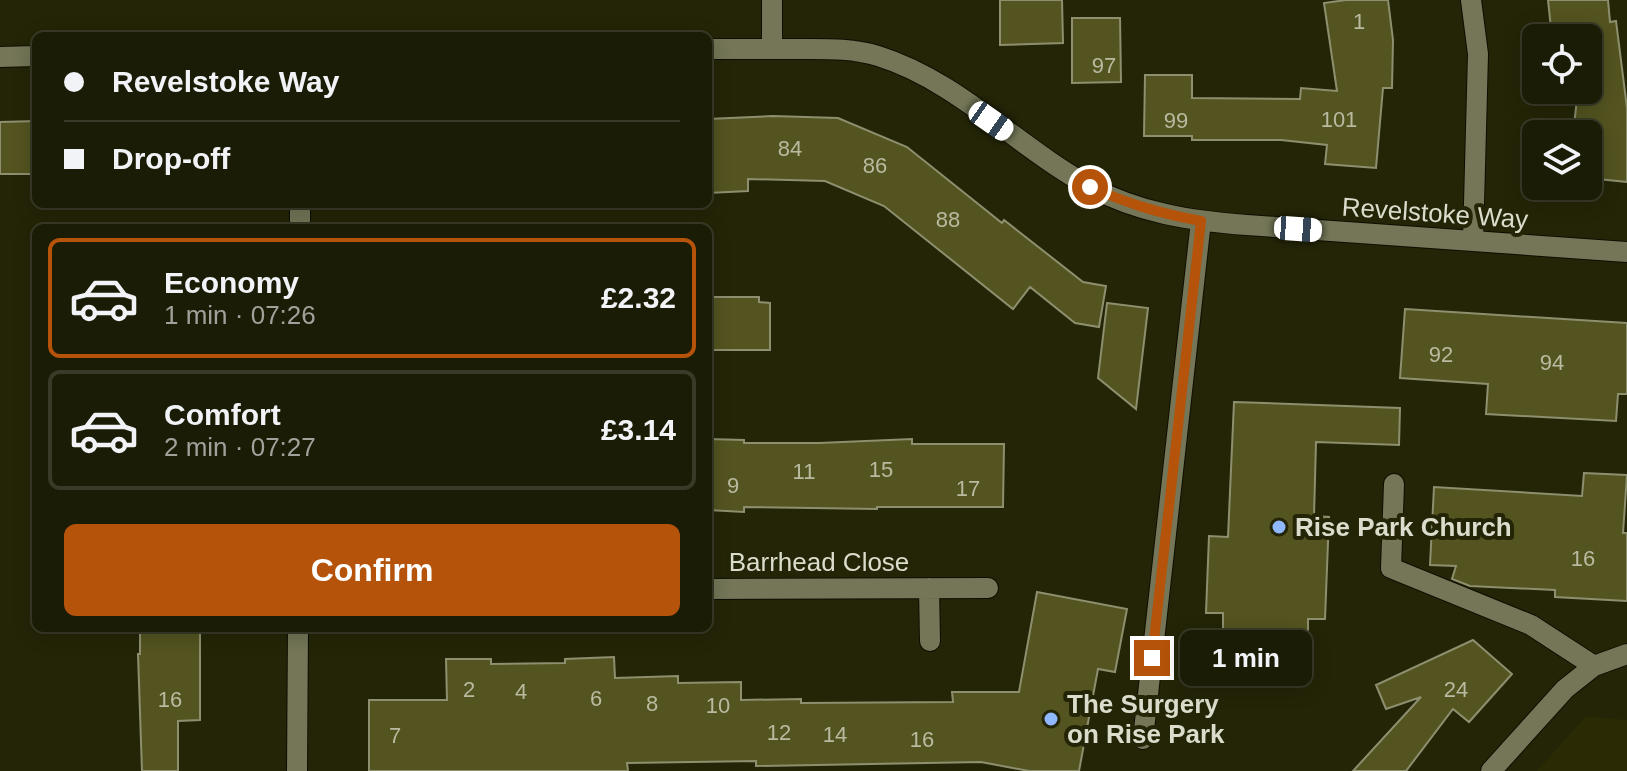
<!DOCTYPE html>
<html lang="en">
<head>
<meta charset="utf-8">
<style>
  body { margin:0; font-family:Helvetica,sans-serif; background:#282913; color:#f1f3f6; height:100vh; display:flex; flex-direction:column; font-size:30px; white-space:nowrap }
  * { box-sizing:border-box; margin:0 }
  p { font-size:26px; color:#a0a19a }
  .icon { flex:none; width:44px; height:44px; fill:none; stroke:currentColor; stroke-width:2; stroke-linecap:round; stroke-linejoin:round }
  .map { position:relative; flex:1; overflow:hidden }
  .drawer { position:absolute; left:32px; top:224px; width:680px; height:408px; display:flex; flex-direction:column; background:#1b1c05; border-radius:12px; box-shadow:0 4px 20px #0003,0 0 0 2px #393a27 }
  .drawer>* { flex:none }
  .hud { position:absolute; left:32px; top:32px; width:680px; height:176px; border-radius:12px; box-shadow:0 4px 20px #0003,0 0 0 2px #393a27; display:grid; align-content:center; height:176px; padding:0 32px; background:#1b1c05 }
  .fabs { position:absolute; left:1522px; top:24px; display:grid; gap:16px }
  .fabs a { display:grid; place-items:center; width:80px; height:80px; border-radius:12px; background:#1b1c05; box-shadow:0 4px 20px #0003,0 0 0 2px #393a27; font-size:40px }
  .end { position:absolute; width:36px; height:36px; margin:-18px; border:10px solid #b45309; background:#fff; box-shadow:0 0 0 4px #fff }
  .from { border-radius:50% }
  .bubble { position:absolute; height:56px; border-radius:12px; background:#1b1c05; box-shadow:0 4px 20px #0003,0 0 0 2px #393a27; font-size:26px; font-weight:600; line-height:56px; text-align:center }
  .car { position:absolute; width:24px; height:48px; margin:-24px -12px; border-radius:10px; box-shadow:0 0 6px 2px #0007; background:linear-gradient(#fff 24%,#345 0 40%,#fff 0 76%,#345 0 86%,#fff 0) }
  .hud b { display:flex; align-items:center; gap:28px; height:76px; font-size:30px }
  .hud b+b { border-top:2px solid #393a27 }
  .hud i { width:20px; height:20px; background:#f1f3f6 }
  ul { padding:14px 0 0; list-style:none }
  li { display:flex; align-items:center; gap:24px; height:120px; margin:0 16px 12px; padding:0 16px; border:4px solid #393a27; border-radius:12px }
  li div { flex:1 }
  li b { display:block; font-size:30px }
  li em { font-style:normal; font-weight:600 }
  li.selected { border-color:#b45309 }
  li>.icon { width:72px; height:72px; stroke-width:1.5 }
  .cta { display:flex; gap:16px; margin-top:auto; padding:16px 32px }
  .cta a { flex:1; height:92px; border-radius:12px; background:#b45309; color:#fff; font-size:32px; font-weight:600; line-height:92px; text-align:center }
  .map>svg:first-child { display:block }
</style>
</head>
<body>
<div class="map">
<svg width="1627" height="771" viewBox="0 0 1627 771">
  <rect width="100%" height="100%" fill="#242507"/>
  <path fill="#2a2a04" d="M1586 716 1627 720V771H1537Z"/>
  <path fill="#535420" stroke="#8d8f6f" stroke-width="2" d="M1000 0H1062L1063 43 1000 45Z
    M1346 0H1388L1393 40 1392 88H1383L1376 168 1325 164 1327 145 1281 140H1192V136H1144L1145 75H1192V98L1300 99 1301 88 1337 91 1324 3Z
    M1548 0H1608L1610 22 1616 21 1627 108V182L1588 178V134H1573L1578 90H1588V38H1552Z
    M1072 18H1120L1121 82 1072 83Z
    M773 116 838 118 907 147 1002 223 1004 220 1083 282 1106 286 1099 327 1075 323 1030 287 1013 309 884 206 825 181 748 179V191L708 193V119Z
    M36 121V174H0V122Z
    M708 297H759V302L770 303V350H708Z
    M1107 303 1148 308 1136 409 1098 378Z
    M1405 309 1627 323V394H1618L1616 421 1486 414 1488 384 1400 378Z
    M1234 402 1400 408 1399 445 1316 442 1314 516 1329 517 1325 619H1308V639L1223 636V613H1206L1209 536 1228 537Z
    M708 439 744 440V443H819L912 439V444H1004L1003 507H877V509L744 507V512L708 510Z
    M1584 473 1627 475 1623 533H1627V601L1555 597V590L1470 586 1452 579 1456 566 1430 565 1434 487 1582 496Z
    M1037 592 1127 609 1115 672 1098 669 1079 771H1029L981 762 756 766V761L627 763 628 771H369V700H447L446 659H491V664L565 663V659L614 657 615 678 678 676V683L741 682V700L801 699V703L953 702 952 692H1019Z
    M140 628H200V720L178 721V771H142L138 654H140Z
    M1473 640 1512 674 1469 722 1453 709 1406 771H1353L1421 697 1386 709 1376 685Z"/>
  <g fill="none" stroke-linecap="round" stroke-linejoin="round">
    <g stroke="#0e0e00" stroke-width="22">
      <path id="minor" d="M1471 0 1478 54 1473 241
        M708 49C738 49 769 49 799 49 826 49 852 48 878 56 956 80 1018 147 1089 186 1138 213 1192 221 1247 225L1627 252
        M772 49V0
        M0 57 36 56
        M300 228V204
        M1394 484 1391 568 1531 625 1594 666
        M929 588 930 641
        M708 589 988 588
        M1143 739 1201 221
        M297 771 298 628
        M1491 771 1565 689 1594 666 1627 654"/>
    </g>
    <use href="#minor" stroke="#747657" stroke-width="20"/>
  </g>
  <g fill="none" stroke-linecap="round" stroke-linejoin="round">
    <path stroke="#b45309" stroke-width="10" d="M1090 187C1129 204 1158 213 1201 221L1152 658"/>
  </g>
  <g fill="#8fb8fd" stroke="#242507" stroke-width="3">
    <circle cx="1279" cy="527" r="8"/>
    <circle cx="1051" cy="719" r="8"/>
  </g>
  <g text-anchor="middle" stroke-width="8" stroke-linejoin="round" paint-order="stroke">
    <g font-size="22" fill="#b9baa0">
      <text x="1359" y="29">1</text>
      <text x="1104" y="73">97</text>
      <text x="1339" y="127">101</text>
      <text x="1176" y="128">99</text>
      <text x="790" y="156">84</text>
      <text x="875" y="173">86</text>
      <text x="948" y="227">88</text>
      <text x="1441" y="362">92</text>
      <text x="1552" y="370">94</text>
      <text x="881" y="477">15</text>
      <text x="804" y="479">11</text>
      <text x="733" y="493">9</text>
      <text x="968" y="496">17</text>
      <text x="1583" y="566">16</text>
      <text x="469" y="697">2</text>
      <text x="1456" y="697">24</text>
      <text x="521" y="699">4</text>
      <text x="596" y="706">6</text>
      <text x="170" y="707">16</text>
      <text x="652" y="711">8</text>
      <text x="718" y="713">10</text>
      <text x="779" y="740">12</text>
      <text x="835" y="742">14</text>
      <text x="395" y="743">7</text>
      <text x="922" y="747">16</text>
    </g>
    <g font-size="26" fill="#dbdccb" stroke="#242507">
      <text transform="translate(1435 213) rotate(4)" y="9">Revelstoke Way</text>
      <text x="819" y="571">Barrhead Close</text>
    </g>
    <g font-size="26" font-weight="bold" fill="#dbdccb" stroke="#242507" text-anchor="start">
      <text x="1295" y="536">Rise Park Church</text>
      <text x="1067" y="713">The Surgery<tspan x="1067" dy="30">on Rise Park</tspan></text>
    </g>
  </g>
</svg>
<div class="fabs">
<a><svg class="icon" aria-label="locate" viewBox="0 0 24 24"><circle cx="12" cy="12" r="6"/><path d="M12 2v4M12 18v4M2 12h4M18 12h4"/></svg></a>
<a><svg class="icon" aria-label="layers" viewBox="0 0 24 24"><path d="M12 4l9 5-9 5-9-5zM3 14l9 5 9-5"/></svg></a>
</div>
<i class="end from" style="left:1090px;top:187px"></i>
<i class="end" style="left:1152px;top:658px"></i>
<div class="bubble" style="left:1180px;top:630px;width:132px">1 min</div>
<i class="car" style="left:991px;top:121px;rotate:125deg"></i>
<i class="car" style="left:1298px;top:229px;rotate:94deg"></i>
<div class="hud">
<b><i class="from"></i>Revelstoke Way</b>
<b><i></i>Drop-off</b>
</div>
<section class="drawer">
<ul>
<li class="selected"><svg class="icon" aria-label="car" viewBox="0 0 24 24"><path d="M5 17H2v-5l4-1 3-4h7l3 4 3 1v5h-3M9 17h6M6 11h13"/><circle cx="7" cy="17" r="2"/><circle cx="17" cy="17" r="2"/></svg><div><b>Economy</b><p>1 min · 07:26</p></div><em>£2.32</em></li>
<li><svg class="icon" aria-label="car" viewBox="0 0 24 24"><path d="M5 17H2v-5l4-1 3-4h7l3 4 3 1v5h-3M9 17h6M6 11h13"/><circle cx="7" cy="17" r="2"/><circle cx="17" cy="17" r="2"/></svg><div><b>Comfort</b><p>2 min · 07:27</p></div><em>£3.14</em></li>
</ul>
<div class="cta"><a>Confirm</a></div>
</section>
</div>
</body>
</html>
